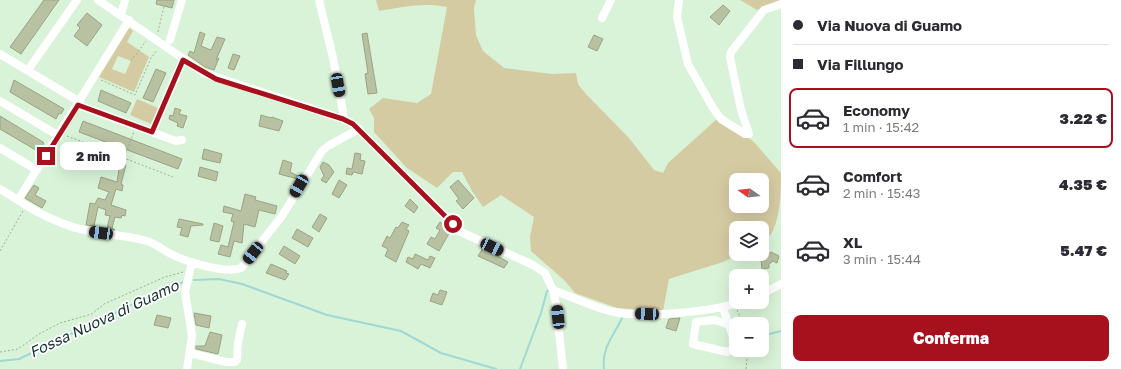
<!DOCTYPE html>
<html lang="it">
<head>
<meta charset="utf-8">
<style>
  body { margin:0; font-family:"Golos Text",sans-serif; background:#f7f7f7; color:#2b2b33; height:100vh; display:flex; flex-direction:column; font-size:15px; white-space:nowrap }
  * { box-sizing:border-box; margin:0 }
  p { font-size:13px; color:#7c7c81 }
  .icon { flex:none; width:22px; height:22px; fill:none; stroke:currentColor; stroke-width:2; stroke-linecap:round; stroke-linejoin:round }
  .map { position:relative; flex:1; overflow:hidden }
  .panel { display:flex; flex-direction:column; background:#fff; width:340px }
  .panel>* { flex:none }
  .guide { display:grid; align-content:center; height:88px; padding:0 12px; background:#fff }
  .needle { width:26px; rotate:284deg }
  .tools { position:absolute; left:729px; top:173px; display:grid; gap:8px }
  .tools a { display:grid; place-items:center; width:40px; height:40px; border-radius:8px; background:#fff; box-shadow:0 4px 16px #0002; font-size:20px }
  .end { position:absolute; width:18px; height:18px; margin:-9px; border:5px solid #a7111d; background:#fff; box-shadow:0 0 0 2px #fff }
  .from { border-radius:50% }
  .bubble { position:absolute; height:28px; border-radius:8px; background:#fff; box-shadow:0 4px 16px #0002; font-size:13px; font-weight:800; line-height:28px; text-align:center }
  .car { position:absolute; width:12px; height:24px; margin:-12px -6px; border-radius:5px; box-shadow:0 0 3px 1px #0007; background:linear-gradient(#222 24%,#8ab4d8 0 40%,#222 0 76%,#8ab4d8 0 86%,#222 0) }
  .guide b { display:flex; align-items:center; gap:14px; height:38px; font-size:15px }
  .guide b+b { border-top:1px solid #e1e1e2 }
  .guide i { width:10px; height:10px; background:#2b2b33 }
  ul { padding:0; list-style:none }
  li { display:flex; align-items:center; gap:12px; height:60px; margin:0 8px 6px; padding:0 4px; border:2px solid transparent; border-radius:8px }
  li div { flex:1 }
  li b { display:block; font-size:15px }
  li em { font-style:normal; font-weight:800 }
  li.active { border-color:#a7111d }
  li>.icon { width:36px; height:36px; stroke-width:1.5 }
  .button { display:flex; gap:8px; margin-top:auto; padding:8px 12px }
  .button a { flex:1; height:46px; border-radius:8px; background:#a7111d; color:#fff; font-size:16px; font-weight:800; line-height:46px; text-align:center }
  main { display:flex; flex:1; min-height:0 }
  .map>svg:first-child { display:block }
</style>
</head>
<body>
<main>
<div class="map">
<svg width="781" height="369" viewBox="0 0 781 369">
  <rect width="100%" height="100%" fill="#d9f3d8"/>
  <path fill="#d5cba3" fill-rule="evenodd" d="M376 0H476L474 8 476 35 483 51 504 68 552 74 576 73 578 84 585 93 629 138 654 170 663 173 668 163 717 119 753 141 781 173C781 192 781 233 762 243V228H736V254H740L723 262 669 279 663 311 617 308 575 293 564 280 531 251 530 237 534 217 501 195 483 207 472 191 462 172H453L437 188 407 168 374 132V118L369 109 383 98 417 103 431 94 447 7C424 2 402 7 379 11ZM736 180H762V206H736Z
    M740 0H780L757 10Z
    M129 28 133 31 127 42 149 57 134 92 99 77ZM118 56 131 61 125 74 112 69Z
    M137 99 158 108 151 124 130 115Z"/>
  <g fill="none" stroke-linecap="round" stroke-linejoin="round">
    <path stroke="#9fd8d4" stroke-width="2" d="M194 280 219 279 242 284 327 315 401 331 441 353 496 369
      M762 336 781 331
      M0 361 19 359 169 287 184 282
      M520 369 541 313 547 291H548
      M604 369C601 348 615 334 623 316"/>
  </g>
  <path fill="#b8c1a1" stroke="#9ba384" d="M44 0H59L21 54 10 47Z
    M157 0H174L172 8 156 4Z
    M723 5 730 11 719 25 710 17Z
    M87 13 102 25 87 46 74 36 80 28 77 25Z
    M200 32 205 34 201 46 211 50 217 37 225 39 216 60 219 58 214 70 205 67 188 55 190 51 194 53Z
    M367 33 377 93 368 94 365 74 368 73 362 34Z
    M594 35 603 39 597 51 588 47Z
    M233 54 240 56 234 70 228 68Z
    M156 69 166 73 153 102 143 98Z
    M14 80 64 109 61 114 59 113 56 119 10 92Z
    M101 90 131 103 126 113 98 101Z
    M175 108 181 110 179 114 187 116 183 128 177 126 178 123 169 119 170 115 173 116Z
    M261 115 271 118 272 117 283 121 279 131 259 126Z
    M0 116 43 142 44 143 39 152 0 129Z
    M83 121 182 159 178 169 79 132Z
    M204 149 222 154 220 163 202 159Z
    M355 153 361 154 360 160 365 161 362 174 353 172 352 175 346 174 347 168 352 169Z
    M283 160 292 163 290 172 300 177 298 179 279 174Z
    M323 162 329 165 334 172 326 183 321 180 324 176 320 167Z
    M120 163 126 165 121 184 123 185 122 191 116 189 111 205 126 210 125 216 122 215 121 218 115 217 112 228 115 230 107 228 110 216 105 215 106 210 98 207 94 226 86 225 90 203 95 204 98 198 105 200 109 192 98 188 101 177 117 182Z
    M200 167 218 172 216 181 198 176Z
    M339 180 347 185 339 198 332 194Z
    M458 180 474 198 463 209 456 201 459 199 450 187Z
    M34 185 39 188 35 195 46 201 42 208 25 198Z
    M245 194 256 197 255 200 277 206 275 214 259 210 255 227 244 224 242 243 234 241 230 257 218 254 221 245 228 247 234 222 231 221 233 214 223 212 224 206 241 211Z
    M410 199 418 207 414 213 405 206Z
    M320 214 327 218 319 232 312 227Z
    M179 219 203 224V225L191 226 188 237 180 235 182 228 177 227Z
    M402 222 409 225 406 229 409 231 396 262 385 256 388 249 382 246 387 236 390 238 396 227 398 228Z
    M440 222 451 230 439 251 427 244 431 237 435 239 440 230 436 228Z
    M214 223 223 226 219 242 210 240Z
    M297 229 313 238 308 247 292 238Z
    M284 246 300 256 295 264 279 254Z
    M483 248 508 262 504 268 478 256Z
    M771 252 779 256 777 263 773 261 769 264V268L762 269 761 259Z
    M415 254 428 260 430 256 435 258 430 268 421 264 418 269 406 262 408 257 413 259Z
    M271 264 287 271 286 273 289 274 285 280 266 273Z
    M440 290 447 292 442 305 430 301 433 293 438 295Z
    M194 313 211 316 209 328 196 325Z
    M157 315 171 318 168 328 154 325Z
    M680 318 676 331 666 328 669 319Z
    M210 332 222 335 218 354 196 349V346H205Z"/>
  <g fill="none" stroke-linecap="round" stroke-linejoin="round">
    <path stroke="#9bb09a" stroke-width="1" stroke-dasharray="2 2" stroke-linecap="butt" d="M158 32 164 6
      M131 61 146 41
      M101 80 135 95 151 58 157 50
      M67 136 173 177
      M124 157 134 132
      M0 251 23 211
      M737 310 743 324
      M0 352 18 349 39 334 60 323 92 314 104 304 165 277 183 272
      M746 369 748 350"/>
    <path stroke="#fff" stroke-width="8" d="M98 0 204 73 343 119 353 124 461 232 533 265 545 273 553 290 556 304 563 369
      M319 0 333 58 343 112V119
      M679 0 677 17 688 64 713 108 721 119 745 134H749L741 110 730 57 731 52 764 10 781 4
      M121 15 125 0
      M602 18 611 0
      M170 40 182 0
      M0 54 80 102
      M28 70 77 0
      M0 101 59 136
      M78 105 176 141 182 140
      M152 132 183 60
      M0 148 37 170
      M0 189 18 200 129 20
      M18 200C36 213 68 228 90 231 109 235 129 236 147 241 156 244 163 250 171 254 186 262 226 274 241 268L282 216 322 151 328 146 359 129
      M553 290C572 297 595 308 614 312 643 318 712 312 740 302
      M762 294 781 284
      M723 308 736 346
      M727 324 715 320 696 322 693 344 727 352 736 348
      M190 353 226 362H235L237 360 238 343 242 324
      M187 369 192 336 185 292 192 262"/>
  </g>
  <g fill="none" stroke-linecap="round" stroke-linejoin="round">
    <path stroke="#a7111d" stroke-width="5" d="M46 156 78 105 152 132 183 60 216 79 343 119 353 124 453 224"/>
  </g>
  <g text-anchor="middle" stroke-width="3.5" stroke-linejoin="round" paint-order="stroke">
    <g font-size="15" font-style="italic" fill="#13312f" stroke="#fff">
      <text transform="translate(104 319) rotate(-25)" y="5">Fossa Nuova di Guamo</text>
    </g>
  </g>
</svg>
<div class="tools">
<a><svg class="needle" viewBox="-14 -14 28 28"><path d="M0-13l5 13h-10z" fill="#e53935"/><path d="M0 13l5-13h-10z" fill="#7c7c81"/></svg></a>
<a><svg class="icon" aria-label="layers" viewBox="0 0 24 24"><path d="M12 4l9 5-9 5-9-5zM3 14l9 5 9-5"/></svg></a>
<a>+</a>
<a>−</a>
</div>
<i class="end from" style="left:453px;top:224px"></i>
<i class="end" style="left:46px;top:156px"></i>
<div class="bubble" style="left:60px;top:142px;width:66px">2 min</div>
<i class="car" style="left:338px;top:85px;rotate:170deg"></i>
<i class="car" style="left:299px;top:186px;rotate:210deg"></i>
<i class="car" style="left:101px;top:233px;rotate:278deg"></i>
<i class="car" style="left:492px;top:247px;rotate:115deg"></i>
<i class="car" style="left:253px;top:253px;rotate:218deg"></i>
<i class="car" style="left:647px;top:314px;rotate:273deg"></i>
<i class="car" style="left:558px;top:317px;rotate:354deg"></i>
</div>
<section class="panel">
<div class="guide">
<b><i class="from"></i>Via Nuova di Guamo</b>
<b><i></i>Via Fillungo</b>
</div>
<ul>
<li class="active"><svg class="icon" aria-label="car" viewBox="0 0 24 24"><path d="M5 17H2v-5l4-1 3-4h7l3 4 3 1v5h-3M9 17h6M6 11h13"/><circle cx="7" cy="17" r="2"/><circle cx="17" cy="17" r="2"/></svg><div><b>Economy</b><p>1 min · 15:42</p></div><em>3.22 €</em></li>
<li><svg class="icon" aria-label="car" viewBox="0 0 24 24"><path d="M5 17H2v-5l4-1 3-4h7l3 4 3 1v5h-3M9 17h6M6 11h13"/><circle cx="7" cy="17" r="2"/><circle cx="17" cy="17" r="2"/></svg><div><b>Comfort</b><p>2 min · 15:43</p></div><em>4.35 €</em></li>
<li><svg class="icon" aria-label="car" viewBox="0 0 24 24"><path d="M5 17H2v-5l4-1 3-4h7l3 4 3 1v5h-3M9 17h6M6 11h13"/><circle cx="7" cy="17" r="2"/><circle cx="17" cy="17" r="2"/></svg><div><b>XL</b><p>3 min · 15:44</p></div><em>5.47 €</em></li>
</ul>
<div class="button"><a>Conferma</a></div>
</section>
</main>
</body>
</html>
